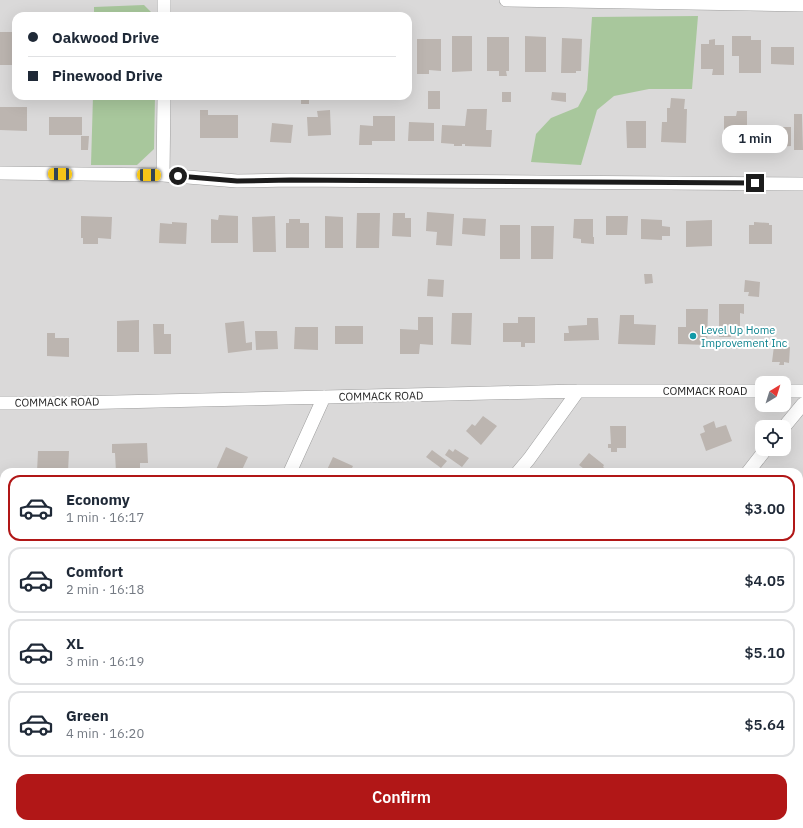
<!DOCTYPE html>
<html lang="en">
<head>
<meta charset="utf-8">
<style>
  body { margin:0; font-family:"IBM Plex Sans",sans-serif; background:#f2f2f3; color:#1f2937; height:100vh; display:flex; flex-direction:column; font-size:15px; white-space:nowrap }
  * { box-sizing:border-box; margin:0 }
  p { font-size:13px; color:#747a83 }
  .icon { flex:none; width:22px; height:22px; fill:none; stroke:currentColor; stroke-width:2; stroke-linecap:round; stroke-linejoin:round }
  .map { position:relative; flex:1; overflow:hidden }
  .sheet { position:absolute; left:0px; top:468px; width:803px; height:360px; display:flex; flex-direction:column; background:#fff; border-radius:12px 12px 0 0; box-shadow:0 4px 16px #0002 }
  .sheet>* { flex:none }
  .banner { position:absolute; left:12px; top:12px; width:400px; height:88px; border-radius:12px; box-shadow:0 4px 16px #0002; display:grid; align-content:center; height:88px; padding:0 16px; background:#fff }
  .needle { width:26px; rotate:38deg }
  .controls { position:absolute; left:755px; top:376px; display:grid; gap:8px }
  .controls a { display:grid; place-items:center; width:36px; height:36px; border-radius:8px; background:#fff; box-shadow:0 4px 16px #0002; font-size:20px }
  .end { position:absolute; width:18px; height:18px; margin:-9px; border:5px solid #1c1c1c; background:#fff; box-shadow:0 0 0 2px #fff }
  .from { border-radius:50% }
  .bubble { position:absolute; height:28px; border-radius:12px; background:#fff; box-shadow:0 4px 16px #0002; font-size:13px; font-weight:600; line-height:28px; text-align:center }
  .car { position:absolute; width:12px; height:24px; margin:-12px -6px; border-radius:5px; box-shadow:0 0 3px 1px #0007; background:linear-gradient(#f5c518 24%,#345 0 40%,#f5c518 0 76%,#345 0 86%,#f5c518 0) }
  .banner b { display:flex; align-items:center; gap:14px; height:38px; font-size:15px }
  .banner b+b { border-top:1px solid #e0e1e3 }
  .banner i { width:10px; height:10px; background:#1f2937 }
  ul { padding:7px 0 0; list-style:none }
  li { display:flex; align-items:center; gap:12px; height:66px; margin:0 8px 6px; padding:0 8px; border:2px solid #e0e1e3; border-radius:12px }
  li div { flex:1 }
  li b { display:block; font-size:15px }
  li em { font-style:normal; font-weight:600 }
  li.active { border-color:#b11717 }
  li>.icon { width:36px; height:36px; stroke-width:1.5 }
  .cta { display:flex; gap:8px; margin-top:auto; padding:8px 16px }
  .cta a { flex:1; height:46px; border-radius:12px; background:#b11717; color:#fff; font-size:16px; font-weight:600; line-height:46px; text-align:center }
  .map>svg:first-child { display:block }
</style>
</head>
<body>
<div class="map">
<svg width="803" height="828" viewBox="0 0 803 828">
  <rect width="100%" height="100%" fill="#ece9e2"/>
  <path fill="#dad9d9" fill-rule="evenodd" d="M0 0H803V828H0ZM16 16H408V96H16ZM762 383H784V405H762ZM762 427H784V449H762ZM4 472H799V824H4Z"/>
  <path fill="#c7e1ad" d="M262 824H365L366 828H261Z"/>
  <path fill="#a8c79c" d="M144 5 155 16H94V7Z
    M698 16 692 89H649L614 96 597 110 581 165 531 162 536 134 551 118 578 107 587 90 592 17Z
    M93 96H155L154 149 137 165H91Z
    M0 504H4V729L0 727Z"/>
  <path fill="#bcb5b0" d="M0 32H15V65H0Z
    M452 36H472V71L452 72Z
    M525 36 546 37V72H525Z
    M732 36H751V40H761V73H739V56H732Z
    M487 37H509V71H506L507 76H499V71H487Z
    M562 38 582 39 581 71H576V73H561Z
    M417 39H441V71L429 70V74H417Z
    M715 39V45H724V75H712L713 69H701V44H709V40Z
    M771 47H794V65L771 64Z
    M428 91H440V109H428Z
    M502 92H511V102H502Z
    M552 92 566 93V102L551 100Z
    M301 96H309V104H301Z
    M671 98 685 99 684 109H687L686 143 661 142 662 122H667V108H670Z
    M0 107H27V131L0 130Z
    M467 109H487L486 130H492L491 147 465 146V144H462V146H454V144L441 143 442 125 465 126Z
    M200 110H208V115H238V138H200Z
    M330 110 331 135 308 136 307 117H318L317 111Z
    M737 111H747V141H724V116H736Z
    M794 114H802L803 150H794Z
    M373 116H395V141H372V145H359L360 125 373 126Z
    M49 117H82V135H49Z
    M626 121H646V148H627Z
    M409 122 434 123V141H408Z
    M272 123 293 125 291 143 270 142Z
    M778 127H791V146L778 147Z
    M81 136H89L88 150H81Z
    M427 212 454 214 452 246 436 245 437 232 426 231Z
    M357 213H380L379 248H356Z
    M393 213H405V218H411V237L392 236Z
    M219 215 238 216V243H211V219L218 220Z
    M81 216 112 217 111 239 98 238V244H83V238H81Z
    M275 216 276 252H253L252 217Z
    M325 216 343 217V248H325Z
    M606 216H628L627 235H606Z
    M463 218 486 219 485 236 462 234Z
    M289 219H300V223H309V248H286V223H289Z
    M574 219H593V237H594V244L581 243V239L573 238Z
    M641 219 662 220V226L670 227V236H662V240L641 239Z
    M712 220V246L686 247V221Z
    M172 222 187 223 186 244 159 243 160 223 172 224Z
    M754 222 769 223V225H772V244H749V225H754Z
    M500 225H520V259H500Z
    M531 226H554L553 259H531Z
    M644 274H652L653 283 645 284Z
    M428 279 444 280 443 297 427 296Z
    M745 280 760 282 759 297 748 296 749 292H744Z
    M719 304H744V314L740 313V331H731V337H719Z
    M686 309H708L707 345 678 344V327H686Z
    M452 313H472L471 345 451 344Z
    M620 315H634V324L656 325 655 345 618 344Z
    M418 317H433V345L420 344 419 354H400V329L418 330Z
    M518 317H535V343H525V347H521V342H503V323H518Z
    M587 318H598L599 340 564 341V333H569L568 326 587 325Z
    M139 320V352H117V321Z
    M244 321 246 343 252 342V350L228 353 225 323Z
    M153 324H164V334H171V354H154Z
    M335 326H363V344H335Z
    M295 327H318V350L294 349Z
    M255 331H277L278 349 256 350Z
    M47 333H55V338H69V357L47 356Z
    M774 346 790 347 789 363 784 362V365H779L780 362H772Z
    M483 416 497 426 481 445 466 431 472 424 475 426Z
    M714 421 716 428 726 425 732 441 706 451 700 434 705 432 703 426Z
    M610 426H626V448H617V452H611V448H608V444H611Z
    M147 443 148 463H140V472H116L115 453H112V444Z
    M226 447 248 457 241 472H215Z
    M449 449 453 452 455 449 469 458 462 467 445 455Z
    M432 450 447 461 441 468 426 457Z
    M38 451H69L68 472H37Z
    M589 453 604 465 603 467 606 469 604 472H588L579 465Z
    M333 457 353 466 350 472H326Z
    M799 491 803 494V500L799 506Z
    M799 619 803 622V629L799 633Z
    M799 766 803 769 802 774 803 775V780L799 784Z
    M70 824H90L88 828H68Z
    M176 824H206L204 828H185Z
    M502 824H528L525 828H499Z
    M548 824H558L560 826 558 828H551L547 825Z
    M573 824H587L584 828H579Z
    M594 824H614L617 827 616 828H591Z
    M753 824H775L771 828H757Z"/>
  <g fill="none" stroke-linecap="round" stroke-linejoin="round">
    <g stroke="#9d9d9d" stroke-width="14">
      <path id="street" d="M506 0 803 5
        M164 16V0
        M0 173 163 175 237 181 291 180 803 184
        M163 175 164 96
        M784 391H803
        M0 403H73L578 391H762
        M784 427 803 404
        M290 472 324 397
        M518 472 529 459 578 391
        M748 472 766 449
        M799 690 803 685
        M685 824 690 828
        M129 828 131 824
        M449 828 452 824"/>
    </g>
    <use href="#street" stroke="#fff" stroke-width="13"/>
  </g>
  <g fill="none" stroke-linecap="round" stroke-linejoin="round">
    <path stroke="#1c1c1c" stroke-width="5" d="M178 176 237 181 291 180 755 183"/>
  </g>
  <circle fill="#0f9aa8" stroke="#fff" stroke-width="1.5" cx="693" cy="336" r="4"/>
  <g text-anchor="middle" stroke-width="4" stroke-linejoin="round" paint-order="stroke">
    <g font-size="11" fill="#0d838f" stroke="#fff" text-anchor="start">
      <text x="701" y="334">Level Up Home<tspan x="701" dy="13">Improvement Inc</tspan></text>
    </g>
    <g font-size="11" fill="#1c1c1c" stroke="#fff">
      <text x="705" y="395">COMMACK ROAD</text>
      <text transform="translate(381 396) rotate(-1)" y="4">COMMACK ROAD</text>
      <text transform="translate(57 402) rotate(-1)" y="4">COMMACK ROAD</text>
    </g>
  </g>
</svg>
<div class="controls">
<a><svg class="needle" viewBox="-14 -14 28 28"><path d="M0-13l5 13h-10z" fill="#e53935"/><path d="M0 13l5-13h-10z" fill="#747a83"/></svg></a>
<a><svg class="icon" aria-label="locate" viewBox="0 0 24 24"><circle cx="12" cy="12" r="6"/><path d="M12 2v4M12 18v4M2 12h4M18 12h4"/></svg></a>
</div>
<i class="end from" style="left:178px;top:176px"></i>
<i class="end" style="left:755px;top:183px"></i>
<div class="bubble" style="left:722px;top:125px;width:66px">1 min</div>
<i class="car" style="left:60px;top:174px;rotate:271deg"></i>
<i class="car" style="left:149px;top:175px;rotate:91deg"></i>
<div class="banner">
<b><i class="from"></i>Oakwood Drive</b>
<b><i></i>Pinewood Drive</b>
</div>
<section class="sheet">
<ul>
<li class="active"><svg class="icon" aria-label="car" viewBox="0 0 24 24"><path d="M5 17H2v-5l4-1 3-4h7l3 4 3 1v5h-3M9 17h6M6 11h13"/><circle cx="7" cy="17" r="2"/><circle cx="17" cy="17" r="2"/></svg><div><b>Economy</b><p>1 min · 16:17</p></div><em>$3.00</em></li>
<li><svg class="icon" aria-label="car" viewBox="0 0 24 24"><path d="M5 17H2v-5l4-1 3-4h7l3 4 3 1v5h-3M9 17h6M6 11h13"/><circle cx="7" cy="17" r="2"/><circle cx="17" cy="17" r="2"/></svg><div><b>Comfort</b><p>2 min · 16:18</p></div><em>$4.05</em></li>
<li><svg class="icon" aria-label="car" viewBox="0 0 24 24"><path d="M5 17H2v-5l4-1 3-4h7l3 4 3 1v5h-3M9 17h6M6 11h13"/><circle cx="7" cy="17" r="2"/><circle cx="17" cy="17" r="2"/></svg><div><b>XL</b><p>3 min · 16:19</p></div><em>$5.10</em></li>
<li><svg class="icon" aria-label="car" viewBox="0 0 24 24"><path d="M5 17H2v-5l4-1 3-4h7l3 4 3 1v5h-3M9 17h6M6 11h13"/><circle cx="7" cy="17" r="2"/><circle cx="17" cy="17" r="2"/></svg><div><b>Green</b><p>4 min · 16:20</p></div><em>$5.64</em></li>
</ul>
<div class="cta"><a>Confirm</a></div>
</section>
</div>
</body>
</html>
